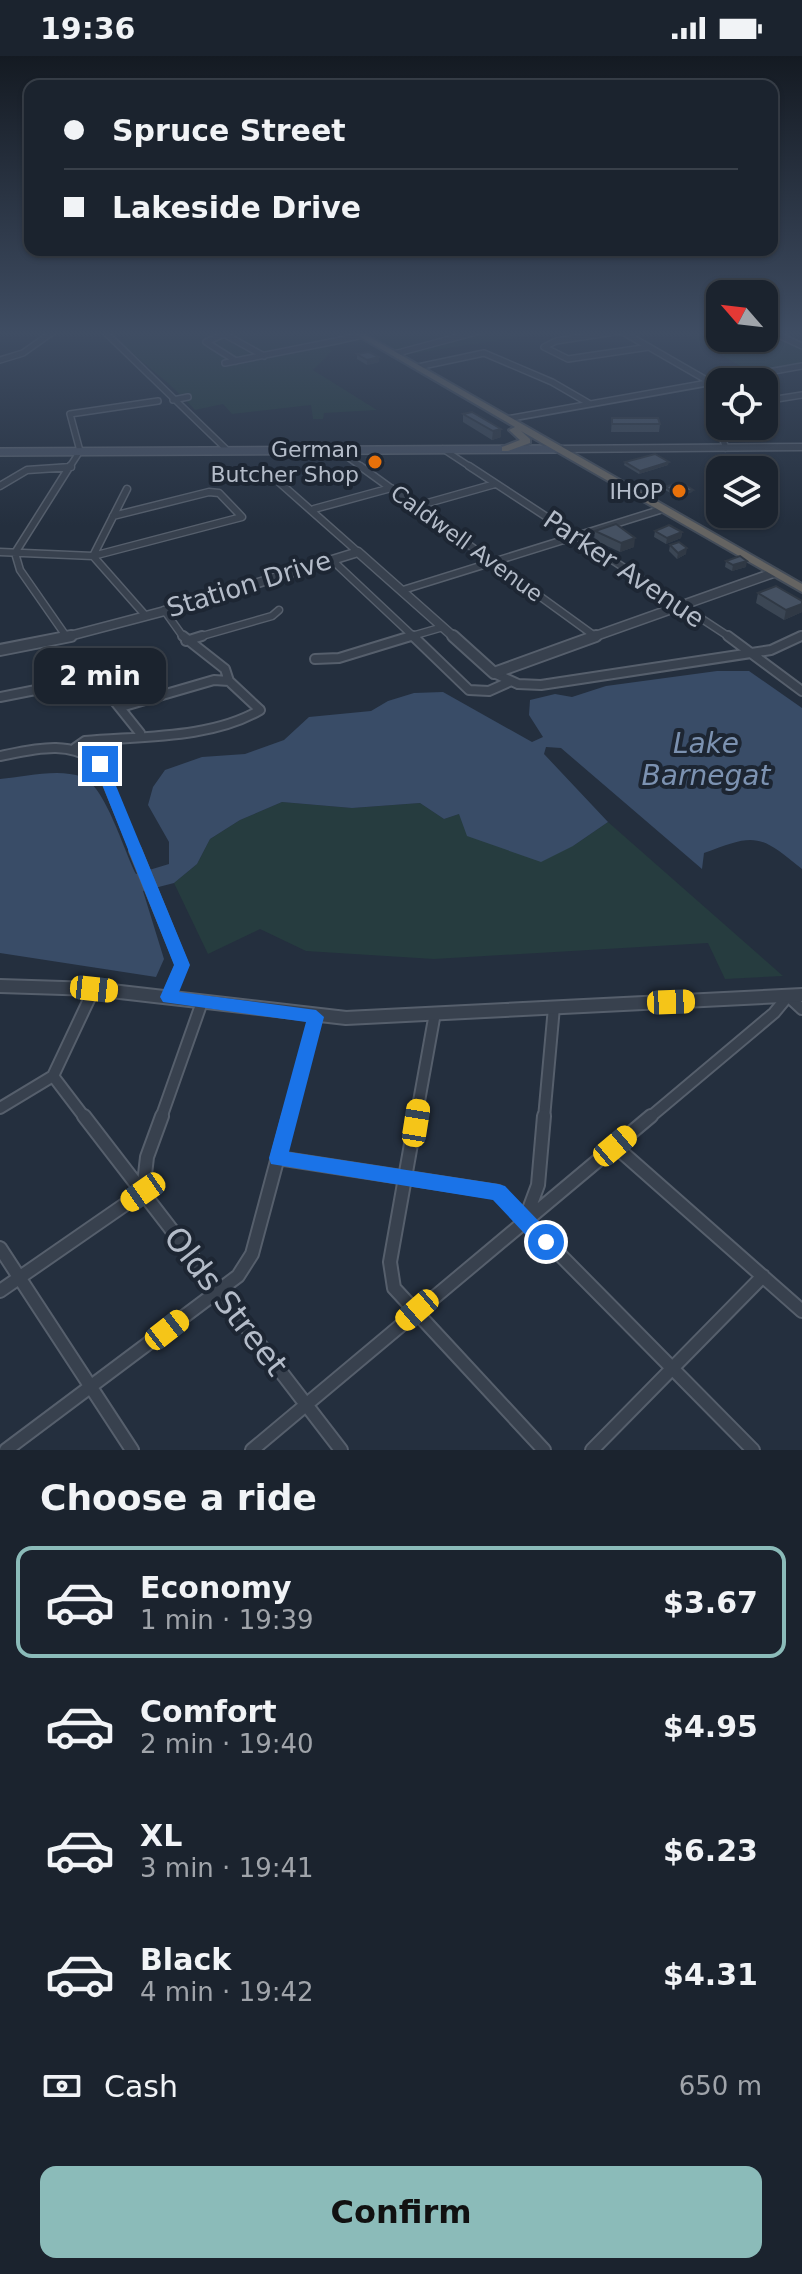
<!DOCTYPE html>
<html lang="en">
<head>
<meta charset="utf-8">
<style>
  body { margin:0; font-family:"DejaVu Sans",sans-serif; background:#282f3a; color:#f1f3f6; height:100vh; display:flex; flex-direction:column; font-size:30px; white-space:nowrap }
  * { box-sizing:border-box; margin:0 }
  p { font-size:26px; color:#a0a4aa }
  .icon { flex:none; width:44px; height:44px; fill:none; stroke:currentColor; stroke-width:2; stroke-linecap:round; stroke-linejoin:round }
  .map { position:relative; height:1394px; overflow:hidden }
  .details { display:flex; flex-direction:column; background:#1b232e; flex:1 }
  .details>* { flex:none }
  .banner { position:absolute; left:24px; top:24px; width:754px; height:176px; border-radius:16px; box-shadow:0 2px 6px #0004,0 0 0 2px #39404a; display:grid; align-content:center; height:176px; padding:0 40px; background:#1b232e }
  .needle { width:52px; rotate:298deg }
  .tools { position:absolute; left:706px; top:224px; display:grid; gap:16px }
  .tools a { display:grid; place-items:center; width:72px; height:72px; border-radius:16px; background:#1b232e; box-shadow:0 2px 6px #0004,0 0 0 2px #39404a; font-size:40px }
  .end { position:absolute; width:36px; height:36px; margin:-18px; border:10px solid #1a73e8; background:#fff; box-shadow:0 0 0 4px #fff }
  .from { border-radius:50% }
  .bubble { position:absolute; height:56px; border-radius:16px; background:#1b232e; box-shadow:0 2px 6px #0004,0 0 0 2px #39404a; font-size:26px; font-weight:700; line-height:56px; text-align:center }
  .car { position:absolute; width:24px; height:48px; margin:-24px -12px; border-radius:10px; box-shadow:0 0 6px 2px #0007; background:linear-gradient(#f5c518 24%,#345 0 40%,#f5c518 0 76%,#345 0 86%,#f5c518 0) }
  .banner b { display:flex; align-items:center; gap:28px; height:76px; font-size:30px }
  .banner b+b { border-top:2px solid #39404a }
  .banner i { width:20px; height:20px; background:#f1f3f6 }
  ul { padding:0; list-style:none }
  li { display:flex; align-items:center; gap:24px; height:112px; margin:0 16px 12px; padding:0 24px; border:4px solid transparent; border-radius:16px }
  li div { flex:1 }
  li b { display:block; font-size:30px }
  li em { font-style:normal; font-weight:700 }
  li.selected { border-color:#8bbbb9 }
  li>.icon { width:72px; height:72px; stroke-width:1.5 }
  h2 { padding:0 40px; font-size:36px; line-height:96px }
  .pay { display:flex; align-items:center; gap:20px; height:88px; padding:0 40px; font-size:30px }
  .pay p { margin-inline-start:auto }
  .button { display:flex; gap:16px; margin-top:auto; padding:16px 40px }
  .button a { flex:1; height:92px; border-radius:16px; background:#8bbbb9; color:#111; font-size:32px; font-weight:700; line-height:92px; text-align:center }
  .status { display:flex; justify-content:space-between; align-items:center; height:56px; padding:0 40px; background:#1b232e; direction:ltr }
  .status svg { height:22px; fill:currentColor }
  .map>svg:first-child { display:block }
</style>
</head>
<body>
<div class="status"><b>19:36</b><svg viewBox="0 0 49 12"><path d="M0 12V9h3v3zM5 12V6h3v6zM10 12V3h3v9zM15 12V0h3v12zM26 1h20v11H26zM47 4h2v5h-2z"/></svg></div>
<div class="map">
<svg width="802" height="1394" viewBox="0 0 802 1394">
  <rect width="100%" height="100%" fill="#242f3e"/>
  <path fill="#263c3f" d="M170 275H286L282 278C309 285 325 264 357 283L325 289 332 295 313 314 377 354 324 357 323 363H313L311 349 232 358 223 348 195 354C172 328 145 309 120 286L131 279Z
    M391 275H556L405 299 394 298 366 282Z
    M680 275H720V282H764V275H773L802 289V309L754 318Z
    M282 746 352 752 420 747 444 763 459 758 573 790 608 766 783 920 725 923 708 887 434 903 306 895 260 873 208 898 174 827 197 808 210 783 240 764Z"/>
  <path fill="#394c67" d="M717 615H749L802 652V813C759 778 756 777 704 797L702 813 561 692 546 691 544 698 608 766 573 790 541 806 467 780 459 758 444 763 420 747 352 752 282 746 240 764 210 783 197 808 174 827 143 835 164 903 156 921 0 897V723C25 721 58 712 82 721 105 729 124 795 136 818L169 808V786L148 749 153 731 165 714 202 701 245 698 284 684 309 661 371 655 388 645 414 637 443 636 532 686 543 681 529 659 530 644 555 638 572 641 606 630Z"/>
  <g fill="none" stroke-linecap="round" stroke-linejoin="round">
    <g stroke="#565f6c" stroke-width="8">
      <path id="minor-far4" d="M104 275 227 394
        M621 275 649 291 568 303 544 291 556 285Z
        M770 275 802 290
        M358 280 336 285 362 279
        M649 291 708 325
        M394 298 480 275
        M0 304 23 297 54 275
        M236 305 206 286 224 278 264 300
        M225 307 336 285
        M418 311 484 297 552 326 590 348
        M173 344 188 341
        M764 345 802 339
        M507 363 802 310
        M720 364 718 371 726 392
        M443 393 472 412
        M338 394 363 412
        M57 412 71 411
        M69 412 80 395 70 358 158 345"/>
    </g>
    <g stroke="#565f6c" stroke-width="9">
      <path id="minor-far3" d="M360 410 596 581
        M469 410 731 582
        M280 427 358 496
        M0 430 27 414 71 411
        M127 433 93 500 145 559
        M417 450 495 428
        M314 453 391 432
        M0 496 93 500 242 461 219 437 209 436 113 460
        M332 504 415 582
        M403 534 663 453
        M164 554 184 582
        M66 580 20 514 15 497 70 410
        M195 582 272 560 279 554
        M405 582 443 571
        M797 582 802 580"/>
    </g>
    <g stroke="#565f6c" stroke-width="12">
      <path id="minor-far2" d="M413 580 469 634 489 635 509 626
        M728 580 802 635
        M186 585 202 580
        M315 603 339 602 411 580
        M494 617 518 628 541 629 771 594 801 580
        M0 641 96 622 140 677
        M121 651 214 624 229 625
        M75 692 85 685C141 680 211 683 260 654L229 625 225 613 183 580
        M0 700C35 693 70 683 100 708L136 796"/>
    </g>
    <g stroke="#565f6c" stroke-width="14">
      <path id="minor-far1" d="M135 794 182 909 168 941
        M53 1020 85 1062
        M0 1052 53 1020 94 933
        M161 1062 202 946
        M289 1062 316 961
        M416 1062 435 957
        M544 1062 554 951
        M649 1062 774 957 788 940 802 953"/>
    </g>
    <g stroke="#565f6c" stroke-width="16">
      <path id="minor" d="M84 1060 341 1394
        M416 1060 390 1206 394 1232 544 1394
        M615 1090 802 1255
        M278 1102 498 1136 753 1394
        M525 1164 538 1129 544 1060
        M0 1192 132 1394
        M0 1235 143 1136 147 1101 162 1060
        M6 1394 238 1220 252 1198 289 1060
        M252 1394 651 1060
        M592 1394 763 1220"/>
    </g>
    <g stroke="#565f6c" stroke-width="9">
      <path id="tertiary-far3" d="M559 393 802 391"/>
    </g>
    <g stroke="#565f6c" stroke-width="11">
      <path id="tertiary-far2" d="M62 582 180 551 358 496 455 582
        M590 582 773 517"/>
    </g>
    <g stroke="#565f6c" stroke-width="14">
      <path id="tertiary-far1" d="M453 580 494 617 596 580
        M0 594 71 580"/>
    </g>
    <g stroke="#565f6c" stroke-width="16">
      <path id="tertiary" d="M0 930 94 933 346 962 802 939"/>
    </g>
    <g stroke="#565f6c" stroke-width="10">
      <path id="secondary" d="M0 396 559 393"/>
    </g>
    <g stroke="#434c59" stroke-width="4">
      <path id="trunk" d="M350 275H359L802 528V536L521 375 530 383V387L508 395H502V391L520 384 509 374 515 371Z"/>
    </g>
    <use href="#minor-far4" stroke="#38414e" stroke-width="5"/>
    <use href="#minor-far3" stroke="#38414e" stroke-width="6"/>
    <use href="#minor-far2" stroke="#38414e" stroke-width="8"/>
    <use href="#minor-far1" stroke="#38414e" stroke-width="10"/>
    <use href="#minor" stroke="#38414e" stroke-width="12"/>
    <use href="#tertiary-far3" stroke="#38414e" stroke-width="6"/>
    <use href="#tertiary-far2" stroke="#38414e" stroke-width="8"/>
    <use href="#tertiary-far1" stroke="#38414e" stroke-width="10"/>
    <use href="#tertiary" stroke="#38414e" stroke-width="12"/>
    <use href="#secondary" stroke="#465061" stroke-width="7"/>
    <use href="#trunk" fill="#656462" fill-rule="evenodd"/>
  </g>
  <path fill="#3b4654" d="M357 298 379 306 367 309 357 303Z
    M463 358 501 373V381L492 384 463 366Z
    M612 362 660 368 659 376H611Z
    M625 406 668 409 639 418 624 409Z
    M665 431 693 434 692 436 678 441 665 434Z
    M595 475 634 491 620 496 594 484Z
    M655 475 682 476 681 482 666 488 654 481Z
    M670 489 686 498 677 503 669 495Z
    M726 505 746 511 732 515 725 511Z
    M758 537 802 545V556L784 564 756 547Z"/>
  <path fill="#303945" d="M379 301V306L367 309V304Z
    M501 373V381L492 384 493 375Z
    M384 405V408L375 410V407Z
    M669 406 668 409 639 418 640 415Z
    M693 434 692 436 678 441V438Z
    M682 476 681 482 666 488 667 482Z
    M635 482 634 491 620 496 621 487Z
    M687 492 686 498 677 503 678 497Z
    M747 505 746 511 732 515 733 509Z
    M802 548V556L784 564 786 554Z"/>
  <path fill="#455162" stroke="#303945" stroke-width="2" d="M369 296 379 301 367 304 357 298Z
    M472 356 501 373 493 375 463 358Z
    M612 362H658L660 368H612Z
    M655 398 669 406 640 415 625 406Z
    M376 400 384 405 375 407 367 402Z
    M680 426 693 434 678 438 665 431Z
    M616 468 635 482 621 487 595 475Z
    M669 469 682 476 667 482 655 475Z
    M679 486 687 492 678 497 670 489Z
    M740 500 747 505 733 509 726 505Z
    M776 530 802 545V548L786 554 758 537Z"/>
  <linearGradient id="sky" x2="0" y2="1"><stop stop-color="#141a22"/><stop offset="0.59" stop-color="#3f4d63"/><stop offset="1" stop-color="#3f4d63" stop-opacity="0"/></linearGradient>
  <rect width="802" height="470" fill="url(#sky)"/>
  <path fill="#1a73e8" d="M100 704 107 708 190 909 179 936 316 954 324 961 289 1096 498 1128 505 1130 553 1180 556 1186 553 1193H539L493 1144 271 1108 269 1102 306 966 163 946 160 941 174 909 94 708Z"/>
  <g fill="#e8710a" stroke="#1d2633" stroke-width="3">
    <circle cx="375" cy="406" r="8"/>
    <circle cx="679" cy="435" r="8"/>
  </g>
  <g text-anchor="middle" stroke-width="8" stroke-linejoin="round" paint-order="stroke">
    <g font-size="22" fill="#b4bcc9" stroke="#1d2633" text-anchor="end">
      <text x="359" y="401">German<tspan x="359" dy="25">Butcher Shop</tspan></text>
      <text x="663" y="443">IHOP</text>
    </g>
    <g font-size="22" fill="#b4bcc9" stroke="#1d2633">
      <text transform="translate(467 487) rotate(36)" y="8">Caldwell Avenue</text>
    </g>
    <g font-size="26" fill="#b4bcc9" stroke="#1d2633">
      <text transform="translate(624 513) rotate(34)" y="9">Parker Avenue</text>
      <text transform="translate(249 528) rotate(-17)" y="9">Station Drive</text>
    </g>
    <g font-size="28" font-style="italic" fill="#7c92b1" stroke="#1d2633">
      <text x="706" y="697">Lake<tspan x="706" dy="32">Barnegat</tspan></text>
    </g>
    <g font-size="32" fill="#b4bcc9" stroke="#1d2633">
      <text transform="translate(226 1245) rotate(52)" y="11">Olds Street</text>
    </g>
  </g>
</svg>
<div class="tools">
<a><svg class="needle" viewBox="-14 -14 28 28"><path d="M0-13l5 13h-10z" fill="#e53935"/><path d="M0 13l5-13h-10z" fill="#a0a4aa"/></svg></a>
<a><svg class="icon" aria-label="locate" viewBox="0 0 24 24"><circle cx="12" cy="12" r="6"/><path d="M12 2v4M12 18v4M2 12h4M18 12h4"/></svg></a>
<a><svg class="icon" aria-label="layers" viewBox="0 0 24 24"><path d="M12 4l9 5-9 5-9-5zM3 14l9 5 9-5"/></svg></a>
</div>
<i class="end from" style="left:546px;top:1186px"></i>
<i class="end" style="left:100px;top:708px"></i>
<div class="bubble" style="left:34px;top:592px;width:132px">2 min</div>
<i class="car" style="left:94px;top:933px;rotate:96deg"></i>
<i class="car" style="left:671px;top:946px;rotate:88deg"></i>
<i class="car" style="left:416px;top:1067px;rotate:9deg"></i>
<i class="car" style="left:615px;top:1090px;rotate:50deg"></i>
<i class="car" style="left:143px;top:1136px;rotate:235deg"></i>
<i class="car" style="left:417px;top:1254px;rotate:229deg"></i>
<i class="car" style="left:167px;top:1274px;rotate:52deg"></i>
<div class="banner">
<b><i class="from"></i>Spruce Street</b>
<b><i></i>Lakeside Drive</b>
</div>
</div>
<section class="details">
<h2>Choose a ride</h2>
<ul>
<li class="selected"><svg class="icon" aria-label="car" viewBox="0 0 24 24"><path d="M5 17H2v-5l4-1 3-4h7l3 4 3 1v5h-3M9 17h6M6 11h13"/><circle cx="7" cy="17" r="2"/><circle cx="17" cy="17" r="2"/></svg><div><b>Economy</b><p>1 min · 19:39</p></div><em>$3.67</em></li>
<li><svg class="icon" aria-label="car" viewBox="0 0 24 24"><path d="M5 17H2v-5l4-1 3-4h7l3 4 3 1v5h-3M9 17h6M6 11h13"/><circle cx="7" cy="17" r="2"/><circle cx="17" cy="17" r="2"/></svg><div><b>Comfort</b><p>2 min · 19:40</p></div><em>$4.95</em></li>
<li><svg class="icon" aria-label="car" viewBox="0 0 24 24"><path d="M5 17H2v-5l4-1 3-4h7l3 4 3 1v5h-3M9 17h6M6 11h13"/><circle cx="7" cy="17" r="2"/><circle cx="17" cy="17" r="2"/></svg><div><b>XL</b><p>3 min · 19:41</p></div><em>$6.23</em></li>
<li><svg class="icon" aria-label="car" viewBox="0 0 24 24"><path d="M5 17H2v-5l4-1 3-4h7l3 4 3 1v5h-3M9 17h6M6 11h13"/><circle cx="7" cy="17" r="2"/><circle cx="17" cy="17" r="2"/></svg><div><b>Black</b><p>4 min · 19:42</p></div><em>$4.31</em></li>
</ul>
<div class="pay"><svg class="icon" aria-label="cash" viewBox="0 0 24 24"><path d="M3 7h18v10H3z"/><circle cx="12" cy="12" r="2"/></svg>Cash<p>650 m</p></div>
<div class="button"><a>Confirm</a></div>
</section>
</body>
</html>
